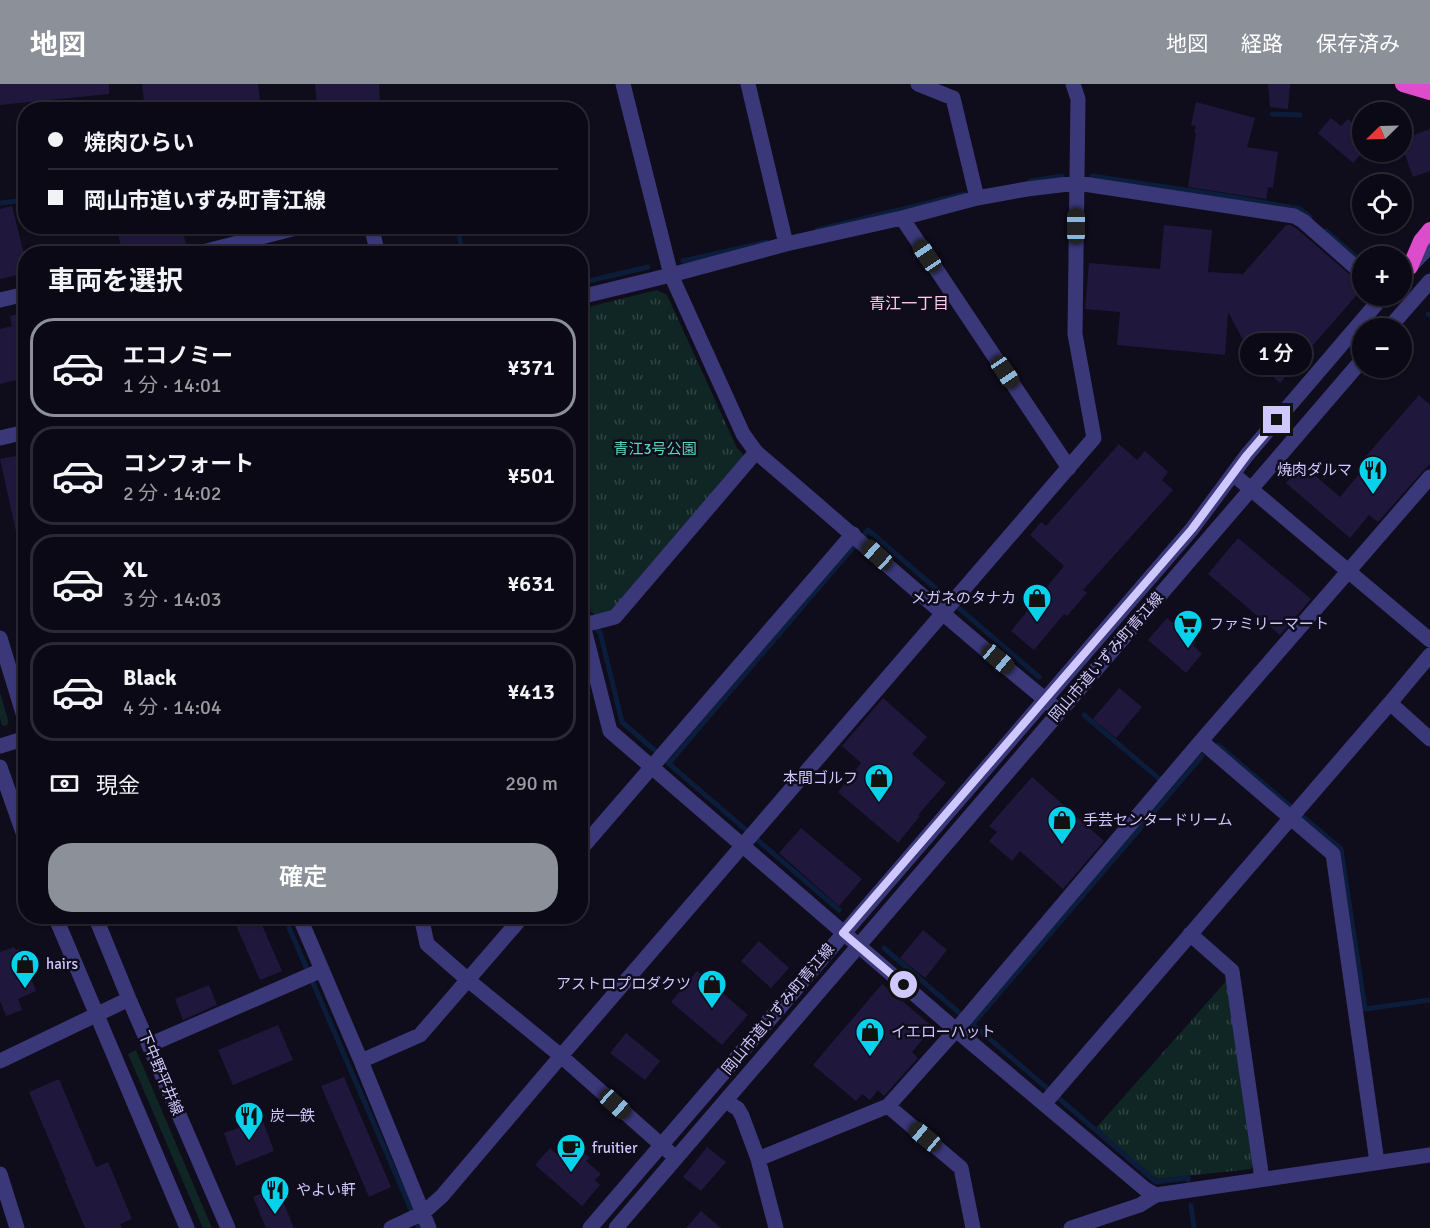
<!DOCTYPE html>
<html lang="ja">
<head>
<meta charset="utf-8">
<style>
  body { margin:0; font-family:Signika,"Noto Sans JP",sans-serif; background:#14121e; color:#f1f3f6; height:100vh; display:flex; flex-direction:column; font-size:22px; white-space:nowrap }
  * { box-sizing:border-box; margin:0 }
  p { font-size:20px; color:#9a9aa0 }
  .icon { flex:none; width:33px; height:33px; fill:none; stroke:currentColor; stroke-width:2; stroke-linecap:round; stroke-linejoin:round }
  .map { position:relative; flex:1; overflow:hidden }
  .side { position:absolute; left:18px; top:162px; width:570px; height:678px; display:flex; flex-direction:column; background:#0b0915; border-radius:24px; box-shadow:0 2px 4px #0004,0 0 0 2px #2b2a34 }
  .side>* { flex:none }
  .banner { position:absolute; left:18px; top:18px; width:570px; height:132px; border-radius:24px; box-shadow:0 2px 4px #0004,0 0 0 2px #2b2a34; display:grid; align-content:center; height:132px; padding:0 30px; background:#0b0915 }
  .needle { width:39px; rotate:247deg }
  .tools { position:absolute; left:1352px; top:18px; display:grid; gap:12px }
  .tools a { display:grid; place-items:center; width:60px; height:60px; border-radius:50%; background:#0b0915; box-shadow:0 2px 4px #0004,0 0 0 2px #2b2a34; font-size:30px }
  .end { position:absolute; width:27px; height:27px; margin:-14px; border:8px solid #cfc8fe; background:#111; box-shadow:0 0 0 3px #111 }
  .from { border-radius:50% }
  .bubble { position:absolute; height:42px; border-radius:21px; background:#0b0915; box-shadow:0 2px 4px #0004,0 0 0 2px #2b2a34; font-size:20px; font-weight:600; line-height:42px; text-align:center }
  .car { position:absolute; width:18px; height:36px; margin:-18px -9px; border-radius:8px; box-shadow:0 0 4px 2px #0007; background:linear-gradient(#222 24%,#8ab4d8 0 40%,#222 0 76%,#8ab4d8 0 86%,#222 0) }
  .banner b { display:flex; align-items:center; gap:21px; height:57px; font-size:22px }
  .banner b+b { border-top:2px solid #2b2a34 }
  .banner i { width:15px; height:15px; background:#f1f3f6 }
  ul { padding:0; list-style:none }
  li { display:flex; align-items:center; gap:18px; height:99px; margin:0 12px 9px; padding:0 18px; border:3px solid #2b2a34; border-radius:24px }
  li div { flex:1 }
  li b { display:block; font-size:22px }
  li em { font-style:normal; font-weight:600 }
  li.active { border-color:#8c9099 }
  li>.icon { width:54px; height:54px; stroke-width:1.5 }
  h2 { padding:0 30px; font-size:27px; line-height:72px }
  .pay { display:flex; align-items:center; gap:15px; height:66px; padding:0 30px; font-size:22px }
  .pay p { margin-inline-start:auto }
  .cta { display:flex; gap:12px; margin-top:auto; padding:12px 30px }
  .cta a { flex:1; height:69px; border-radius:24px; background:#8c9099; color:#fff; font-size:24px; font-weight:600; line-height:69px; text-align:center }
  header { display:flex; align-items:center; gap:36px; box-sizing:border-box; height:84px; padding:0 30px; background:#8c9099; color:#fff }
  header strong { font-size:28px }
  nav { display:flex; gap:33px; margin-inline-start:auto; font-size:21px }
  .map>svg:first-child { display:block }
</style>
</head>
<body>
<header>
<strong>地図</strong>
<nav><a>地図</a><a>経路</a><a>保存済み</a></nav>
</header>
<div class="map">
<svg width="1430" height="1144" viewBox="0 0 1430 1144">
  <defs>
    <pattern id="park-tufts" width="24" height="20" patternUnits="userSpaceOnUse" patternTransform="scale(1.5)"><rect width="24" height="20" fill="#0f2625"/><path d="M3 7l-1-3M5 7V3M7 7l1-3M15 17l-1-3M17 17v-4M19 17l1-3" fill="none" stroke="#314446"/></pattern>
  </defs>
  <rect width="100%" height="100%" fill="#0f0c1c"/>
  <path fill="#0f2625" d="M0 608 8 636V640L5 642 2 641 0 634Z
    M18 681 23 682 25 688V710L16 684Z
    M136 966 212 1144H203L128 970Z"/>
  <path fill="url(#park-tufts)" d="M657 206 667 211 737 364 743 370V377L613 528 599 533 591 528 581 485 580 225Z
    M1228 895 1254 1079 1251 1085 1158 1095 1152 1092 1096 1044Z"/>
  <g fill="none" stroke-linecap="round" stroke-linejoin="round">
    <path stroke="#0b1d3b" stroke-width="5" d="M1272 30 1300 31
      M1359 30 1362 31
      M1092 92 1239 114 1300 125 1310 133
      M1030 97 1062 92
      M0 119 26 116
      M457 142 463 170
      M817 146 964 110
      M1326 147 1362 178
      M683 177 766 158
      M580 199 648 183
      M1428 230 1430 231
      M598 547 600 548 622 638 660 671
      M1084 631 1163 698
      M1218 661 1341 765 1365 925 1430 916
      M667 678 839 826
      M669 679 868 446 1039 593
      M284 832 419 1144
      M884 864 1156 1098 1188 1094V1096
      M973 940 1202 672
      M1191 1121 1194 1144"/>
  </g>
  <path fill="#20183c" d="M0 0H109V10L0 21Z
    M142 0H258L261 26H145Z
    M315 0H379L380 18 317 23Z
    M1268 0H1290L1288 25 1270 23Z
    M1196 18 1255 34 1247 63 1278 68 1273 104 1268 103 1266 115 1188 103 1196 49 1194 48 1196 42 1191 41Z
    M1331 34 1341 42 1348 35 1362 48V69L1353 79 1318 49Z
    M1430 45V87L1413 93 1402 62 1411 59 1409 53Z
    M12 122 26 178V189L0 195V125Z
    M1164 141 1212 146 1208 188 1243 190 1286 141H1291L1297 145 1356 196 1362 200V205L1280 299 1254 276 1228 228 1225 271 1117 261 1120 228 1085 225 1089 179 1160 185Z
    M116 142H181L186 160 161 166 160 163 135 170H123Z
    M26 228V278L17 281 21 295 0 300V245L12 242 10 232Z
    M1419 311 1430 321V380L1423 387 1378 438 1369 431 1350 454 1286 399 1302 380 1340 413 1371 376 1366 372Z
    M1119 360 1137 376 1145 367 1168 388 1162 396 1173 406 1083 506 1087 509 1067 532 1064 530 1034 566 1011 547 1064 482 1030 451 1041 438 1046 442Z
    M26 370V465L20 466 0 375Z
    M1238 454 1311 515 1280 551 1208 490Z
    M1167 534 1196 558 1193 561 1202 570 1186 589 1148 556Z
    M1119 604 1142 623 1116 654 1093 635Z
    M883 614 927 653 912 670 946 699 918 731 920 732 898 759 838 708 861 679 842 662Z
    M1032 693 1104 757 1063 805 1020 767 1012 777 989 757 997 748 989 742Z
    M801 744 862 795 839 822 779 769Z
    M232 832H258L282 887 260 896Z
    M923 846 947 866 925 894 900 874Z
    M759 857 789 884 771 904 741 877Z
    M14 863 16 866 19 865 36 907 18 915 22 926 6 932 0 917V868Z
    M697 887 748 931 722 961 671 918Z
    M882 900 933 943 912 968 918 974 884 1012 878 1006 870 1016 862 1010 856 1017 813 981Z
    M209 901 217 921 183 936 175 915Z
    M278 941 293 976 233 1001 218 966Z
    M626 949 660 977 645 996 610 969Z
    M344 993 391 1103 369 1113 321 1002Z
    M59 995 96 1083 108 1078 132 1135 120 1140 122 1144H85L65 1096H66L29 1008Z
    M262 1035 274 1067 236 1082 224 1049Z
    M577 1063 590 1074 586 1077 601 1090 595 1096 600 1101 582 1122 535 1081 550 1064 564 1077Z
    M707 1063 726 1078 701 1107 683 1093Z
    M277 1103 294 1144H266L253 1113Z
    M701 1127 721 1144H686Z"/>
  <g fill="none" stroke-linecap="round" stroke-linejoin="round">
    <path stroke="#3b387a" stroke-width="15" d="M748 0 786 160
      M918 0 953 14 977 114
      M902 134 1069 384
      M371 142 378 170
      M257 155 261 170
      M195 170 304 142
      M580 213 671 191 786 160 902 134 977 114 1027 105 1077 99 1294 132 1303 137 1362 189
      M0 216 26 210
      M1233 390 1430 556
      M580 542 615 533 756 368
      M1390 619 1430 571
      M1201 657 1333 770 1377 1078
      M580 766 853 450
      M299 832 361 977 429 1144
      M421 832 427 860 468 896 561 972 676 1074
      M1190 850 1232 887 1262 1095
      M149 961 322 886
      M361 977 420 951 523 832
      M726 1017 738 1025 742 1032 758 1075 776 1144
      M1044 1020 1390 619 1430 655
      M888 1022 961 1084 973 1144
      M758 1075 888 1022 956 946 1201 657 1430 393
      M391 1144 423 1129 442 1112 561 972 1094 354 1075 250 1078 15 1073 0
      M1071 1144 1140 1121 1156 1111"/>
    <path stroke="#3b387a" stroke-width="15" d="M623 0 671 191 743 350 756 368C855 452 951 539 1052 621
      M1401 192 1430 162
      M1389 244 1430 197
      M0 354 26 348
      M580 529 610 647 956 946 1145 1105 1156 1111 1430 1071
      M0 554 26 639
      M0 662 26 654
      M0 683 26 757
      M55 832 187 1144
      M95 832 129 915 228 1144
      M0 977 129 915
      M0 1090 17 1144
      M590 1144 1192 445 1247 371 1383 212
      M616 1144C865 855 1113 565 1362 276"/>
    <path stroke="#dc4ccb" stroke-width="16" d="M1403 0 1430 8
      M1410 183 1421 157 1430 146"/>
  </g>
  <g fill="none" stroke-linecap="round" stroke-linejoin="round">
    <path stroke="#cfc8fe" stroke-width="8" d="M904 901 843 849 1192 445 1247 371 1277 336"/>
  </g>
  <defs>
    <g id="restaurant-pin" transform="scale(1.5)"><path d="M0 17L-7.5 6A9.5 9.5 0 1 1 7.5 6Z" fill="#06d2ec" stroke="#0f0c1c"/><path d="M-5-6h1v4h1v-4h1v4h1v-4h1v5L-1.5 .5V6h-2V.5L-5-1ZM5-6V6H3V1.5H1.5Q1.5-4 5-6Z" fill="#111"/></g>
    <g id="shop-pin" transform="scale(1.5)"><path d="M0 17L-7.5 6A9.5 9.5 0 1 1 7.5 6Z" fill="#06d2ec" stroke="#0f0c1c"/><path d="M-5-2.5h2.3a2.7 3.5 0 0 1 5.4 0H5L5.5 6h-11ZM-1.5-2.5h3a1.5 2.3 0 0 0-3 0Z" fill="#111"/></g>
    <g id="supermarket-pin" transform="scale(1.5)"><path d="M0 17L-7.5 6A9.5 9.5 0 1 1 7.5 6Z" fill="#06d2ec" stroke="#0f0c1c"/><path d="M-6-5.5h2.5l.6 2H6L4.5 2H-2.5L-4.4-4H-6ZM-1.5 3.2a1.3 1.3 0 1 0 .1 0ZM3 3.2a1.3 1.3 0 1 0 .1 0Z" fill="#111"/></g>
    <g id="cafe-pin" transform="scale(1.5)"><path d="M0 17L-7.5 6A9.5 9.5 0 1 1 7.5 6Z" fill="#06d2ec" stroke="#0f0c1c"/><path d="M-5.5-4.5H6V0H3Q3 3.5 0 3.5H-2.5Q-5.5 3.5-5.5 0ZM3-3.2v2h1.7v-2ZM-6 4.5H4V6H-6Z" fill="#111"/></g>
  </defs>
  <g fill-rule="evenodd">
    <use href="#restaurant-pin" x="1373" y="386"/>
    <use href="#shop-pin" x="1037" y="514"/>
    <use href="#supermarket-pin" x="1188" y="540"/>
    <use href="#shop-pin" x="879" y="694"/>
    <use href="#shop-pin" x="1062" y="736"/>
    <use href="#shop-pin" x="25" y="880"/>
    <use href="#shop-pin" x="712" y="900"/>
    <use href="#shop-pin" x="870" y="948"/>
    <use href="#restaurant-pin" x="249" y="1032"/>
    <use href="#cafe-pin" x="571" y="1064"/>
    <use href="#restaurant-pin" x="275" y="1106"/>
  </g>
  <g text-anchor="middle" stroke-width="5" stroke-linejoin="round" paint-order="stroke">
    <g font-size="15" fill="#57dabb" stroke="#0f0c1c">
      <text x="655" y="370">青江3号公園</text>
    </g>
    <g font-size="15" fill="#cfc8fe" stroke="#0f0c1c" text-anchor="start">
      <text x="1352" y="391" text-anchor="end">焼肉ダルマ</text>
      <text x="1016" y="519" text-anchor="end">メガネのタナカ</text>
      <text x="1209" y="545">ファミリーマート</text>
      <text x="858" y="699" text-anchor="end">本間ゴルフ</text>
      <text x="1083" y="741">手芸センタードリーム</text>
      <text x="46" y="885">hairs</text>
      <text x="691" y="905" text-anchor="end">アストロプロダクツ</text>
      <text x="891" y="953">イエローハット</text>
      <text x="270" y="1037">炭一鉄</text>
      <text x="592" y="1069">fruitier</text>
      <text x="296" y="1111">やよい軒</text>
    </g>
    <g font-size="15" fill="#cfc8fe" stroke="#0f0c1c">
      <text transform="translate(1106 573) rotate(-49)" y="5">岡山市道いずみ町青江線</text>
      <text transform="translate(778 925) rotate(-50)" y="5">岡山市道いずみ町青江線</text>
      <text transform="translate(161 989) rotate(67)" y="5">下中野平井線</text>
    </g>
    <g font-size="16" fill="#fecaea" stroke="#0f0c1c">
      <text x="909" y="225">青江一丁目</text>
    </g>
  </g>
</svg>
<div class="tools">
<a><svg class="needle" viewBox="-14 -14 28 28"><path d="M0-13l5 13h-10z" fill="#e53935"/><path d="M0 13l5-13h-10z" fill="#9a9aa0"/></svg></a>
<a><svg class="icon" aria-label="locate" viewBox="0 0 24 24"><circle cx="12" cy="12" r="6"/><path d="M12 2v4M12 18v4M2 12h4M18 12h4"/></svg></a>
<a>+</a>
<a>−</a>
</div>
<i class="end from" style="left:904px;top:901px"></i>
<i class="end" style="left:1277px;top:336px"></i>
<div class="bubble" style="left:1240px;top:249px;width:72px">1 分</div>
<i class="car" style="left:1076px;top:142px;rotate:0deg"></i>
<i class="car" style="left:927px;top:172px;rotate:326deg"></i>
<i class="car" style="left:1005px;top:288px;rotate:146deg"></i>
<i class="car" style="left:877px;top:471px;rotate:312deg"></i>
<i class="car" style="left:998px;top:575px;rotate:130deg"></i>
<i class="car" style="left:615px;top:1020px;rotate:132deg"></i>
<i class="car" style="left:925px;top:1053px;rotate:310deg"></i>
<div class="banner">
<b><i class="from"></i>焼肉ひらい</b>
<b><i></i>岡山市道いずみ町青江線</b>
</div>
<section class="side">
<h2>車両を選択</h2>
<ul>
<li class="active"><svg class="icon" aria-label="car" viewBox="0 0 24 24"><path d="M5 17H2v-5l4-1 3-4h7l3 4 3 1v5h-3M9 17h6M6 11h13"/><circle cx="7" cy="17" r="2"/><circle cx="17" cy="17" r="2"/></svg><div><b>エコノミー</b><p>1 分 · 14:01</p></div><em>¥371</em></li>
<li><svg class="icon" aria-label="car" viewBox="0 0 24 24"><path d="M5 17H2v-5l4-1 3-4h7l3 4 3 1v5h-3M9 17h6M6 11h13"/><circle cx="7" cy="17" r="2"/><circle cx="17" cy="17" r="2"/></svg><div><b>コンフォート</b><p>2 分 · 14:02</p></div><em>¥501</em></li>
<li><svg class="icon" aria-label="car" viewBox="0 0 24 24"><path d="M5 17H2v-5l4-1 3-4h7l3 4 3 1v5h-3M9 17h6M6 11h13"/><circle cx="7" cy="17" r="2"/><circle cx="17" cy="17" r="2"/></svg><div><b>XL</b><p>3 分 · 14:03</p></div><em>¥631</em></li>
<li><svg class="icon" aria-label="car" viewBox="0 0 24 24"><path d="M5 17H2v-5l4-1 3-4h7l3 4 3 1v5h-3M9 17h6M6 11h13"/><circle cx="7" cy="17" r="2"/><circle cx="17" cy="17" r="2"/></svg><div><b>Black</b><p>4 分 · 14:04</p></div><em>¥413</em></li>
</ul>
<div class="pay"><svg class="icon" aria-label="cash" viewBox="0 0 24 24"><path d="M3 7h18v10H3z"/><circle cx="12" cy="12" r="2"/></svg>現金<p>290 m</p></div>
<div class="cta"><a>確定</a></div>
</section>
</div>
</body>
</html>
